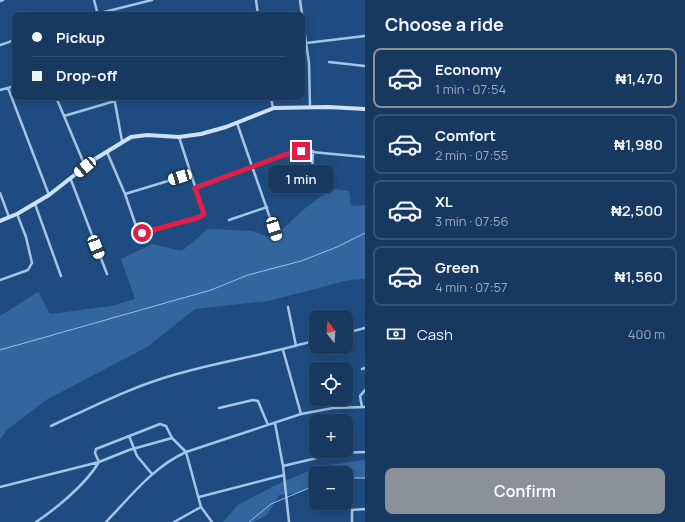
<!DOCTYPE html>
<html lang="en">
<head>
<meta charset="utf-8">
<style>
  body { margin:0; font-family:Manrope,sans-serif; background:#244469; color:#f1f3f6; height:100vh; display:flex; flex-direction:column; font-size:15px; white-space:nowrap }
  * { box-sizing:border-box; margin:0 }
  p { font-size:13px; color:#9eacbd }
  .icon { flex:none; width:22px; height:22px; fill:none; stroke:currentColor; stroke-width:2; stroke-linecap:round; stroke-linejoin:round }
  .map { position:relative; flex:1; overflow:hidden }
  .side { display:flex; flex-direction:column; background:#173960; width:320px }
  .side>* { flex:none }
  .hud { position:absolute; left:12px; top:12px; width:293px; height:88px; border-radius:8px; box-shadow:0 2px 10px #0003,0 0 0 1px #365375; display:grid; align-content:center; height:88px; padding:0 20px; background:#173960 }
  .needle { width:26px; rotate:343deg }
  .tools { position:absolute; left:309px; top:310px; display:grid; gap:8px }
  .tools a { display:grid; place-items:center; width:44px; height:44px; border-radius:8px; background:#173960; box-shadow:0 2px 10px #0003,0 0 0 1px #365375; font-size:20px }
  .end { position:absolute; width:18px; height:18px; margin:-9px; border:5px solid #e11d48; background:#fff; box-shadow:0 0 0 2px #fff }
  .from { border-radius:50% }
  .bubble { position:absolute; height:28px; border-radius:8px; background:#173960; box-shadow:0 2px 10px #0003,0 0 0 1px #365375; font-size:13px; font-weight:600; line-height:28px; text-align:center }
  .car { position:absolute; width:12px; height:24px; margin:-12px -6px; border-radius:5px; box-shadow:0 0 3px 1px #0007; background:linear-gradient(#fff 24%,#345 0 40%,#fff 0 76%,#345 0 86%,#fff 0) }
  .hud b { display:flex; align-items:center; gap:14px; height:38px; font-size:15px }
  .hud b+b { border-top:1px solid #365375 }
  .hud i { width:10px; height:10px; background:#f1f3f6 }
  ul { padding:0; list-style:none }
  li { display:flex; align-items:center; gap:12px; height:60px; margin:0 8px 6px; padding:0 12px; border:2px solid #365375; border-radius:8px }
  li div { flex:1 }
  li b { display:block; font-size:15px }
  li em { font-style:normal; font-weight:600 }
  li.active { border-color:#8c9099 }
  li>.icon { width:36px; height:36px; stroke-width:1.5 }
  h2 { padding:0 20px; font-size:18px; line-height:48px }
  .pay { display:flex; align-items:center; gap:10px; height:44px; padding:0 20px; font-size:15px }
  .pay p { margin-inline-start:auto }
  .button { display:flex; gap:8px; margin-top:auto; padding:8px 20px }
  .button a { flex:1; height:46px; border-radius:8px; background:#8c9099; color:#fff; font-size:16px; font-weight:600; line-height:46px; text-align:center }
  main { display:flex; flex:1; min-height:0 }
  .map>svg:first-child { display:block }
</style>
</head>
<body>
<main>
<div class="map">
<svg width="365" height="522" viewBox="0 0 365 522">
  <rect width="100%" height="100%" fill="#1f4c80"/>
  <path fill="#33669f" d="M335 189 349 191 351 206 365 205V279L349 280 268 301 195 309 147 347 46 400 8 429 0 439V316L38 292 50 314 111 306 135 299 121 259 152 244 182 251 208 229 252 231 273 239C294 218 309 202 335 189Z
    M365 460V479L346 477V473H316V479L303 492 279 495 267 515 253 522H223L238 505 274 486 320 466Z"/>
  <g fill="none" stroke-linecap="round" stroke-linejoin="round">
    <path stroke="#98c0ea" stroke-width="1" d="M0 350 211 290 248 275 301 261 337 247 365 233
      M346 478H365
      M249 522 271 504 316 485"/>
    <path stroke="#a4c5e8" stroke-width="2.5" d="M94 0 98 15
      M256 0 258 15
      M300 0 309 63 310 107
      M0 1 3 0
      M92 15 152 0
      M306 43 365 36
      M0 45 15 40
      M329 62 365 66
      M8 88 49 195
      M0 90 15 86
      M56 97 85 166
      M114 97 122 141
      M271 97 273 108
      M64 116 115 101
      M237 123 277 238
      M107 152 125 194 136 226 141 233 200 217 204 214 179 137
      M312 173 313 151
      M71 180 107 274
      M195 187 284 155 301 151 365 157
      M0 193 9 217
      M125 194 191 174
      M35 204 61 276
      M229 220 267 207
      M0 280 28 270 32 263 26 237 17 214
      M288 307 296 346
      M346 333 365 328
      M283 350 301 414
      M362 369 365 368
      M362 407 360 396 365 390
      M219 408 253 400 258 401 268 425
      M275 423 283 466 289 522
      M51 426C92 407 133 386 177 374 223 361 270 354 316 340
      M129 436 137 456 152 474
      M283 466 338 453 365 452
      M0 487 99 462 129 450 172 438
      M199 497 284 475
      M36 522C57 508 86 484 99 462L95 453 96 449 160 424 166 426 172 438 186 452 201 507 212 522
      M106 522C131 496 153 467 186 452L301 414 333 408 365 407
      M174 522 201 507
      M352 522V510L365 509"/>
    <path stroke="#cfe1f6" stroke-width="4" d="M0 221 17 214 49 195 95 159 131 137 147 135 179 137 201 134 226 127 274 108 328 107 365 109"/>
  </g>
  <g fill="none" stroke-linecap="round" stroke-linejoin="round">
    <path stroke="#e11d48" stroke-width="5" d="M142 233 200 217 204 214 195 188 284 155 301 151"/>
  </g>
</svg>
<div class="tools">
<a><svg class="needle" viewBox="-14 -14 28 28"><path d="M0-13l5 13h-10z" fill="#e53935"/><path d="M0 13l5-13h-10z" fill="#9eacbd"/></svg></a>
<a><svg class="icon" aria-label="locate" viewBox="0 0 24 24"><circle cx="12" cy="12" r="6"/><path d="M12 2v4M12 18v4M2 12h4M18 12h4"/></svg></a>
<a>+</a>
<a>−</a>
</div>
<i class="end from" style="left:142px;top:233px"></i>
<i class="end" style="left:301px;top:151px"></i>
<div class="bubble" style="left:268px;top:165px;width:66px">1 min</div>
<i class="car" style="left:85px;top:167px;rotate:230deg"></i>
<i class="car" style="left:180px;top:177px;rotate:253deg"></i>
<i class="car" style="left:274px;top:229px;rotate:163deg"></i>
<i class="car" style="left:96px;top:247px;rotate:159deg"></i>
<div class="hud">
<b><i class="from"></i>Pickup</b>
<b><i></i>Drop-off</b>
</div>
</div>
<section class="side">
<h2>Choose a ride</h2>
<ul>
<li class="active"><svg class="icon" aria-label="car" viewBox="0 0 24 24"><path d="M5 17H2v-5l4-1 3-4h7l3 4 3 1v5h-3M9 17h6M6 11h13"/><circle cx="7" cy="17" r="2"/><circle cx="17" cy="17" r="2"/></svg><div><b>Economy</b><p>1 min · 07:54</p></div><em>₦1,470</em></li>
<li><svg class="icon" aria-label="car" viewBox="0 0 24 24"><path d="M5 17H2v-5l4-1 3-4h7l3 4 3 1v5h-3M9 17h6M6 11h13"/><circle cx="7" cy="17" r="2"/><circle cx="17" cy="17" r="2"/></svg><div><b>Comfort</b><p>2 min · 07:55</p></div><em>₦1,980</em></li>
<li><svg class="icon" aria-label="car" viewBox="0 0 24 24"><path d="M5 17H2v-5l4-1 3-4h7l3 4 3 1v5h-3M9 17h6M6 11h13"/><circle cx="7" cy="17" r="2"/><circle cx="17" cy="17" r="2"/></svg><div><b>XL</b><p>3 min · 07:56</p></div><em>₦2,500</em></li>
<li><svg class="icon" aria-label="car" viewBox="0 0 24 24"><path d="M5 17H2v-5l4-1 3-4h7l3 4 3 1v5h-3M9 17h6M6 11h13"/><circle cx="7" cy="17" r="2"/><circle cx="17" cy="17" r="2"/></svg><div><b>Green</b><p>4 min · 07:57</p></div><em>₦1,560</em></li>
</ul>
<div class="pay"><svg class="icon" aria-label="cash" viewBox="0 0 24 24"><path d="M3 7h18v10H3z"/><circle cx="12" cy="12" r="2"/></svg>Cash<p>400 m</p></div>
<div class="button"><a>Confirm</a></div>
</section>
</main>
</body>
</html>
